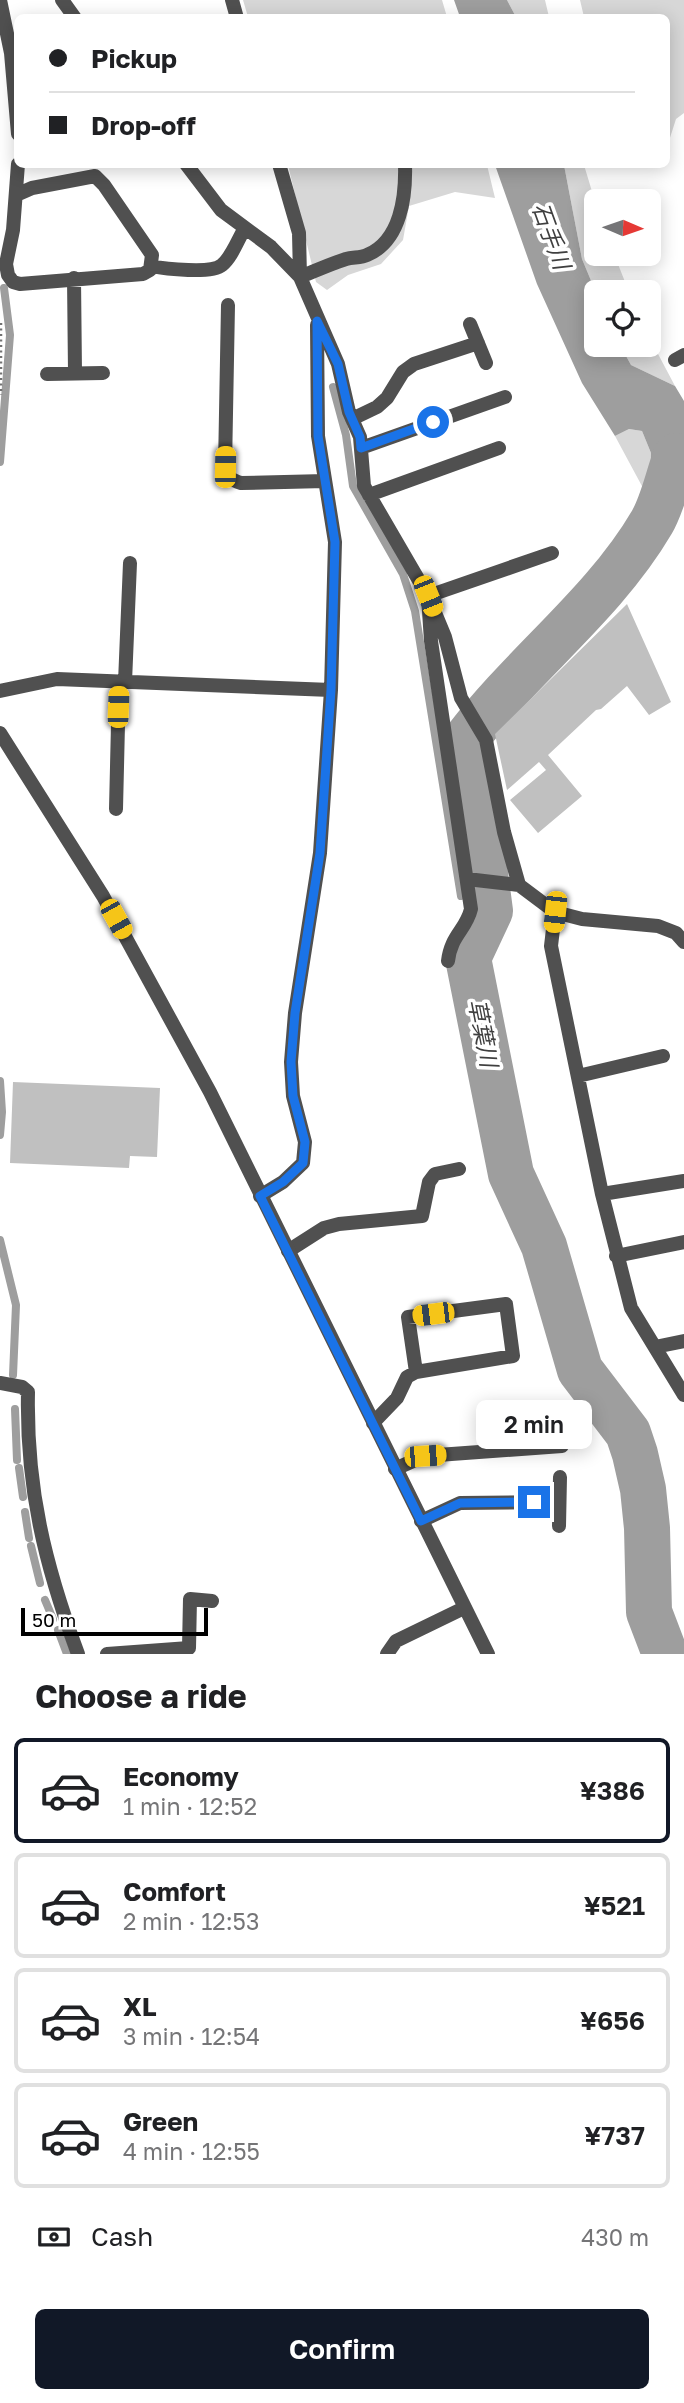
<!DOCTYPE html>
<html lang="en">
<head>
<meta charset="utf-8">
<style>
  body { margin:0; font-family:"Golos Text","Noto Sans JP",sans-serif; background:#f6f6f6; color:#202124; height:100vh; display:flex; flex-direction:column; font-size:26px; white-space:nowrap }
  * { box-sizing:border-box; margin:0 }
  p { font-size:23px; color:#757577 }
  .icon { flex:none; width:38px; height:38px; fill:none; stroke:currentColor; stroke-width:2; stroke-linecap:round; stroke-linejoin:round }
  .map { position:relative; height:1654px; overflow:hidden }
  .sheet { display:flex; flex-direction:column; background:#fff; flex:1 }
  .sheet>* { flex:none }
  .top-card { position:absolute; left:14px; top:14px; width:656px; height:154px; border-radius:10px; box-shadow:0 4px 18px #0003; display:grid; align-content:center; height:154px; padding:0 35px; background:#fff }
  .needle { width:46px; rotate:92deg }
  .buttons { position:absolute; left:584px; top:189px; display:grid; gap:14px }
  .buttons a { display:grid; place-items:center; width:77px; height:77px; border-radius:10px; background:#fff; box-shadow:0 4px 18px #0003; font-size:35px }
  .scale { position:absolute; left:21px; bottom:18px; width:187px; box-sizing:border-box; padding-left:7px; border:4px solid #000; border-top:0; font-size:19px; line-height:24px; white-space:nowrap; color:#000; -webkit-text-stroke:5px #fff; paint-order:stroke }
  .end { position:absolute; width:32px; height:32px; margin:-16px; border:9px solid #1a73e8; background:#fff; box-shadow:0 0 0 4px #fff }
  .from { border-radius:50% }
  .bubble { position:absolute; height:49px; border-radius:10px; background:#fff; box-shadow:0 4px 18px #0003; font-size:23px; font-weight:600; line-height:49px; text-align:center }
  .car { position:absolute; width:21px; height:42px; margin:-21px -10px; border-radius:9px; box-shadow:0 0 5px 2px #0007; background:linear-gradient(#f5c518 24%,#345 0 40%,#f5c518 0 76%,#345 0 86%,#f5c518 0) }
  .top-card b { display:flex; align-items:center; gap:24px; height:66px; font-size:26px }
  .top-card b+b { border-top:2px solid #e0e0e0 }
  .top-card i { width:18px; height:18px; background:#202124 }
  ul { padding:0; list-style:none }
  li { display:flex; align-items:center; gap:21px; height:105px; margin:0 14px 10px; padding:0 21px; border:4px solid #e0e0e0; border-radius:10px }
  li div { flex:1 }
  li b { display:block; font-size:26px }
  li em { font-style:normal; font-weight:600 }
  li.current { border-color:#111827 }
  li>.icon { width:63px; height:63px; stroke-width:1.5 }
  h2 { padding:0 35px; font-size:32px; line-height:84px }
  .pay { display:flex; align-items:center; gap:18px; height:77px; padding:0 35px; font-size:26px }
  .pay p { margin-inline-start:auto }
  .cta { display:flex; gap:14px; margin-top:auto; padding:14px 35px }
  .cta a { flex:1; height:80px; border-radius:10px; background:#111827; color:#fff; font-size:28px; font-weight:600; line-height:80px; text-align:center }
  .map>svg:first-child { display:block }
</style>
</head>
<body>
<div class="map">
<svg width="684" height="1654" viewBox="0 0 684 1654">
  <rect width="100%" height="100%" fill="#fff"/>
  <path fill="#d7d7d7" d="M243 0H442L447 17H248Z
    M507 0H545L549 17H516Z
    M580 0H684V113L676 119 668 144 667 18 584 17Z
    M288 165H487L495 198 455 192 409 206 403 240 381 264 348 275 327 290 316 282Z
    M564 165H584L597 208V254H614L629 292H597V295L582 259Z
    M649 337 675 386 631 365 620 345H649Z
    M629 429 642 431 651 453 650 501 615 436Z"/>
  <path fill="#9e9e9e" d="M454 0H507L516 17H460Z
    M495 165H564L582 259 597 295V345H620L631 365 675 386 684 401V496L671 519 650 501 651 453 642 431 629 429 615 436 582 383 537 284Z"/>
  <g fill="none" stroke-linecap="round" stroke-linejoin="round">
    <path stroke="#9e9e9e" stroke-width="8" d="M333 387 346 435 353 486 403 574 415 611 461 896
      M0 462 10 335 4 288
      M471 932 476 940
      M0 1081 2 1112 0 1135
      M0 1240 16 1305 13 1375
      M15 1409 17 1460
      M19 1468 23 1497
      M25 1512 29 1538
      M31 1546 40 1583
      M45 1600 53 1619
      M58 1630 67 1654"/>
    <path stroke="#9e9e9e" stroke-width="46" d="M665 1654 649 1612 647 1528 643 1489 635 1454 628 1433 580 1370 544 1246 511 1174 468 958 490 911 467 738C524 663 604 604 652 522 663 503 668 477 676 456"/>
  </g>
  <path fill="#c0c0c0" d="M627 604 671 702 649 715 627 686 601 709 596 710 548 755 582 796 538 833 510 800 546 770 539 762 507 790 495 734Z
    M13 1082 160 1088 157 1157 130 1156 129 1168 10 1163Z"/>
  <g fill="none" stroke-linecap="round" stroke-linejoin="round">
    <path stroke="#727272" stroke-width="4.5" stroke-dasharray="2 3.5" stroke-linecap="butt" d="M0 323V395"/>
    <path stroke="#505050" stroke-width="14" d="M0 0 11 53 18 134
      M62 0 75 18
      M232 0 237 18
      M186 164 221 210 271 247 300 277
      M279 164 299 233 300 277 338 364 349 412 360 437 364 486 428 596 445 637 461 698 486 740 504 832 519 885 555 912 582 919 658 926 676 933 684 942
      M16 195 32 188 95 176 104 185 152 255 150 270 143 274 20 284 13 282 8 275 6 264 13 230 18 164
      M152 266C165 269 212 274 222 265 232 257 238 239 245 228
      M300 277C315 271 330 264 346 259 353 257 361 258 367 255 401 241 406 196 405 164
      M74 278 75 373
      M228 305 225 467C228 477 231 480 241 483L325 481
      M470 324 486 363
      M675 360 684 355
      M47 374 103 373
      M352 419 377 407 387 398 403 372 414 364 478 343
      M361 448 505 397
      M369 495 499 448
      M125 682 130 563
      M0 691 57 679 331 690
      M116 809 119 682
      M467 879 519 885
      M555 912 551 946 602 1194 631 1308 684 1395
      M448 961C451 935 466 930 471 909L431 641 428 596 552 553
      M578 1076 663 1056
      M602 1194 684 1181
      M260 1196 283 1182 303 1163 305 1142 293 1096 291 1062 295 1013 320 853 331 690 335 542 318 436 317 325
      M288 1251 324 1228 339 1224 422 1216 429 1182 435 1174 459 1169
      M616 1256 684 1242
      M655 1347 684 1341
      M0 1383 22 1387 28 1392C26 1488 45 1565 78 1654
      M373 1423 397 1398 407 1377 416 1372 513 1356 506 1304 408 1317 416 1372
      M395 1469 424 1456 562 1446
      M421 1521 460 1503 559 1502
      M559 1526 560 1477
      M107 1654 189 1648 190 1599 212 1601
      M387 1654 396 1641 464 1608"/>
    <path stroke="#505050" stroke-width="14" d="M0 733 103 896 210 1092 488 1654"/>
  </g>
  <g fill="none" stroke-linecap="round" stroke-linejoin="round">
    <path stroke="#1a73e8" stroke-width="9" d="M433 422 361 448 360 437 349 412 338 364 317 321 318 436 335 542 331 690 320 853 295 1013 291 1062 293 1096 305 1142 303 1163 283 1182 260 1196 421 1521 460 1503 534 1502"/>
  </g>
  <g text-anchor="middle" stroke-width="7" stroke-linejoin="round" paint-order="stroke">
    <g font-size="23" font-style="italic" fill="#3f3f3f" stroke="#fff">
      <text transform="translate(551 236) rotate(70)" y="8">石手川</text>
      <text transform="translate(483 1033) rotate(79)" y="8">草葉川</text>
    </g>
  </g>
</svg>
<div class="buttons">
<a><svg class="needle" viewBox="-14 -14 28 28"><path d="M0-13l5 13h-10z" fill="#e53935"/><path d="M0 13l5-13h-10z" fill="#757577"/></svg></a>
<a><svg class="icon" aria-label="locate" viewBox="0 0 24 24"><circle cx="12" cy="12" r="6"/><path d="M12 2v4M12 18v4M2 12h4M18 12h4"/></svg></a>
</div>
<div class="scale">50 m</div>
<i class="end from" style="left:433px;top:422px"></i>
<i class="end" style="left:534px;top:1502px"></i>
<div class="bubble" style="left:476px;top:1400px;width:116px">2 min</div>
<i class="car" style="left:225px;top:467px;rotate:1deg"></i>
<i class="car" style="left:428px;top:596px;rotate:158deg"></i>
<i class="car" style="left:118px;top:707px;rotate:2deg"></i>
<i class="car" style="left:555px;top:912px;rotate:186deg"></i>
<i class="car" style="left:116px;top:919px;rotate:151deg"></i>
<i class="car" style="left:433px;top:1314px;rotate:263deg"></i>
<i class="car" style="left:425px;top:1456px;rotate:86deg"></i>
<div class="top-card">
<b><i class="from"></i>Pickup</b>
<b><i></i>Drop-off</b>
</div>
</div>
<section class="sheet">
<h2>Choose a ride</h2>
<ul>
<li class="current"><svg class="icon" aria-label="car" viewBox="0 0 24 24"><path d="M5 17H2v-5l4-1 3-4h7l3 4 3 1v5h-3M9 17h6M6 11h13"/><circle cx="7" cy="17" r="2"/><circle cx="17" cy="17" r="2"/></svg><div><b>Economy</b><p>1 min · 12:52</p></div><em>¥386</em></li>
<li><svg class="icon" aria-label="car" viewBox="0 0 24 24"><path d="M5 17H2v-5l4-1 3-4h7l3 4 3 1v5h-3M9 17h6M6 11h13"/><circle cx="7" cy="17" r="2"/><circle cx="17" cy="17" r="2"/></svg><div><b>Comfort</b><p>2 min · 12:53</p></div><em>¥521</em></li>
<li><svg class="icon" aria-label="car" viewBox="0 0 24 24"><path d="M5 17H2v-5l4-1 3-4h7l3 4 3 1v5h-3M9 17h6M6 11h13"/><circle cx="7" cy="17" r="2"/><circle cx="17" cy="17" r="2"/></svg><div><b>XL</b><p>3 min · 12:54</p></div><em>¥656</em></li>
<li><svg class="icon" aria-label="car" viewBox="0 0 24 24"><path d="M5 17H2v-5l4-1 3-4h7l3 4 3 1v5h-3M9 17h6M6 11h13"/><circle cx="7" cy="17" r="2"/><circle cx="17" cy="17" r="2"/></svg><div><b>Green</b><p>4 min · 12:55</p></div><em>¥737</em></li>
</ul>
<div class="pay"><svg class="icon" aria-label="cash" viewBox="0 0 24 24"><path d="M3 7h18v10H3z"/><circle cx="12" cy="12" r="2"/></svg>Cash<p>430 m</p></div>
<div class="cta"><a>Confirm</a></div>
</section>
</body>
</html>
